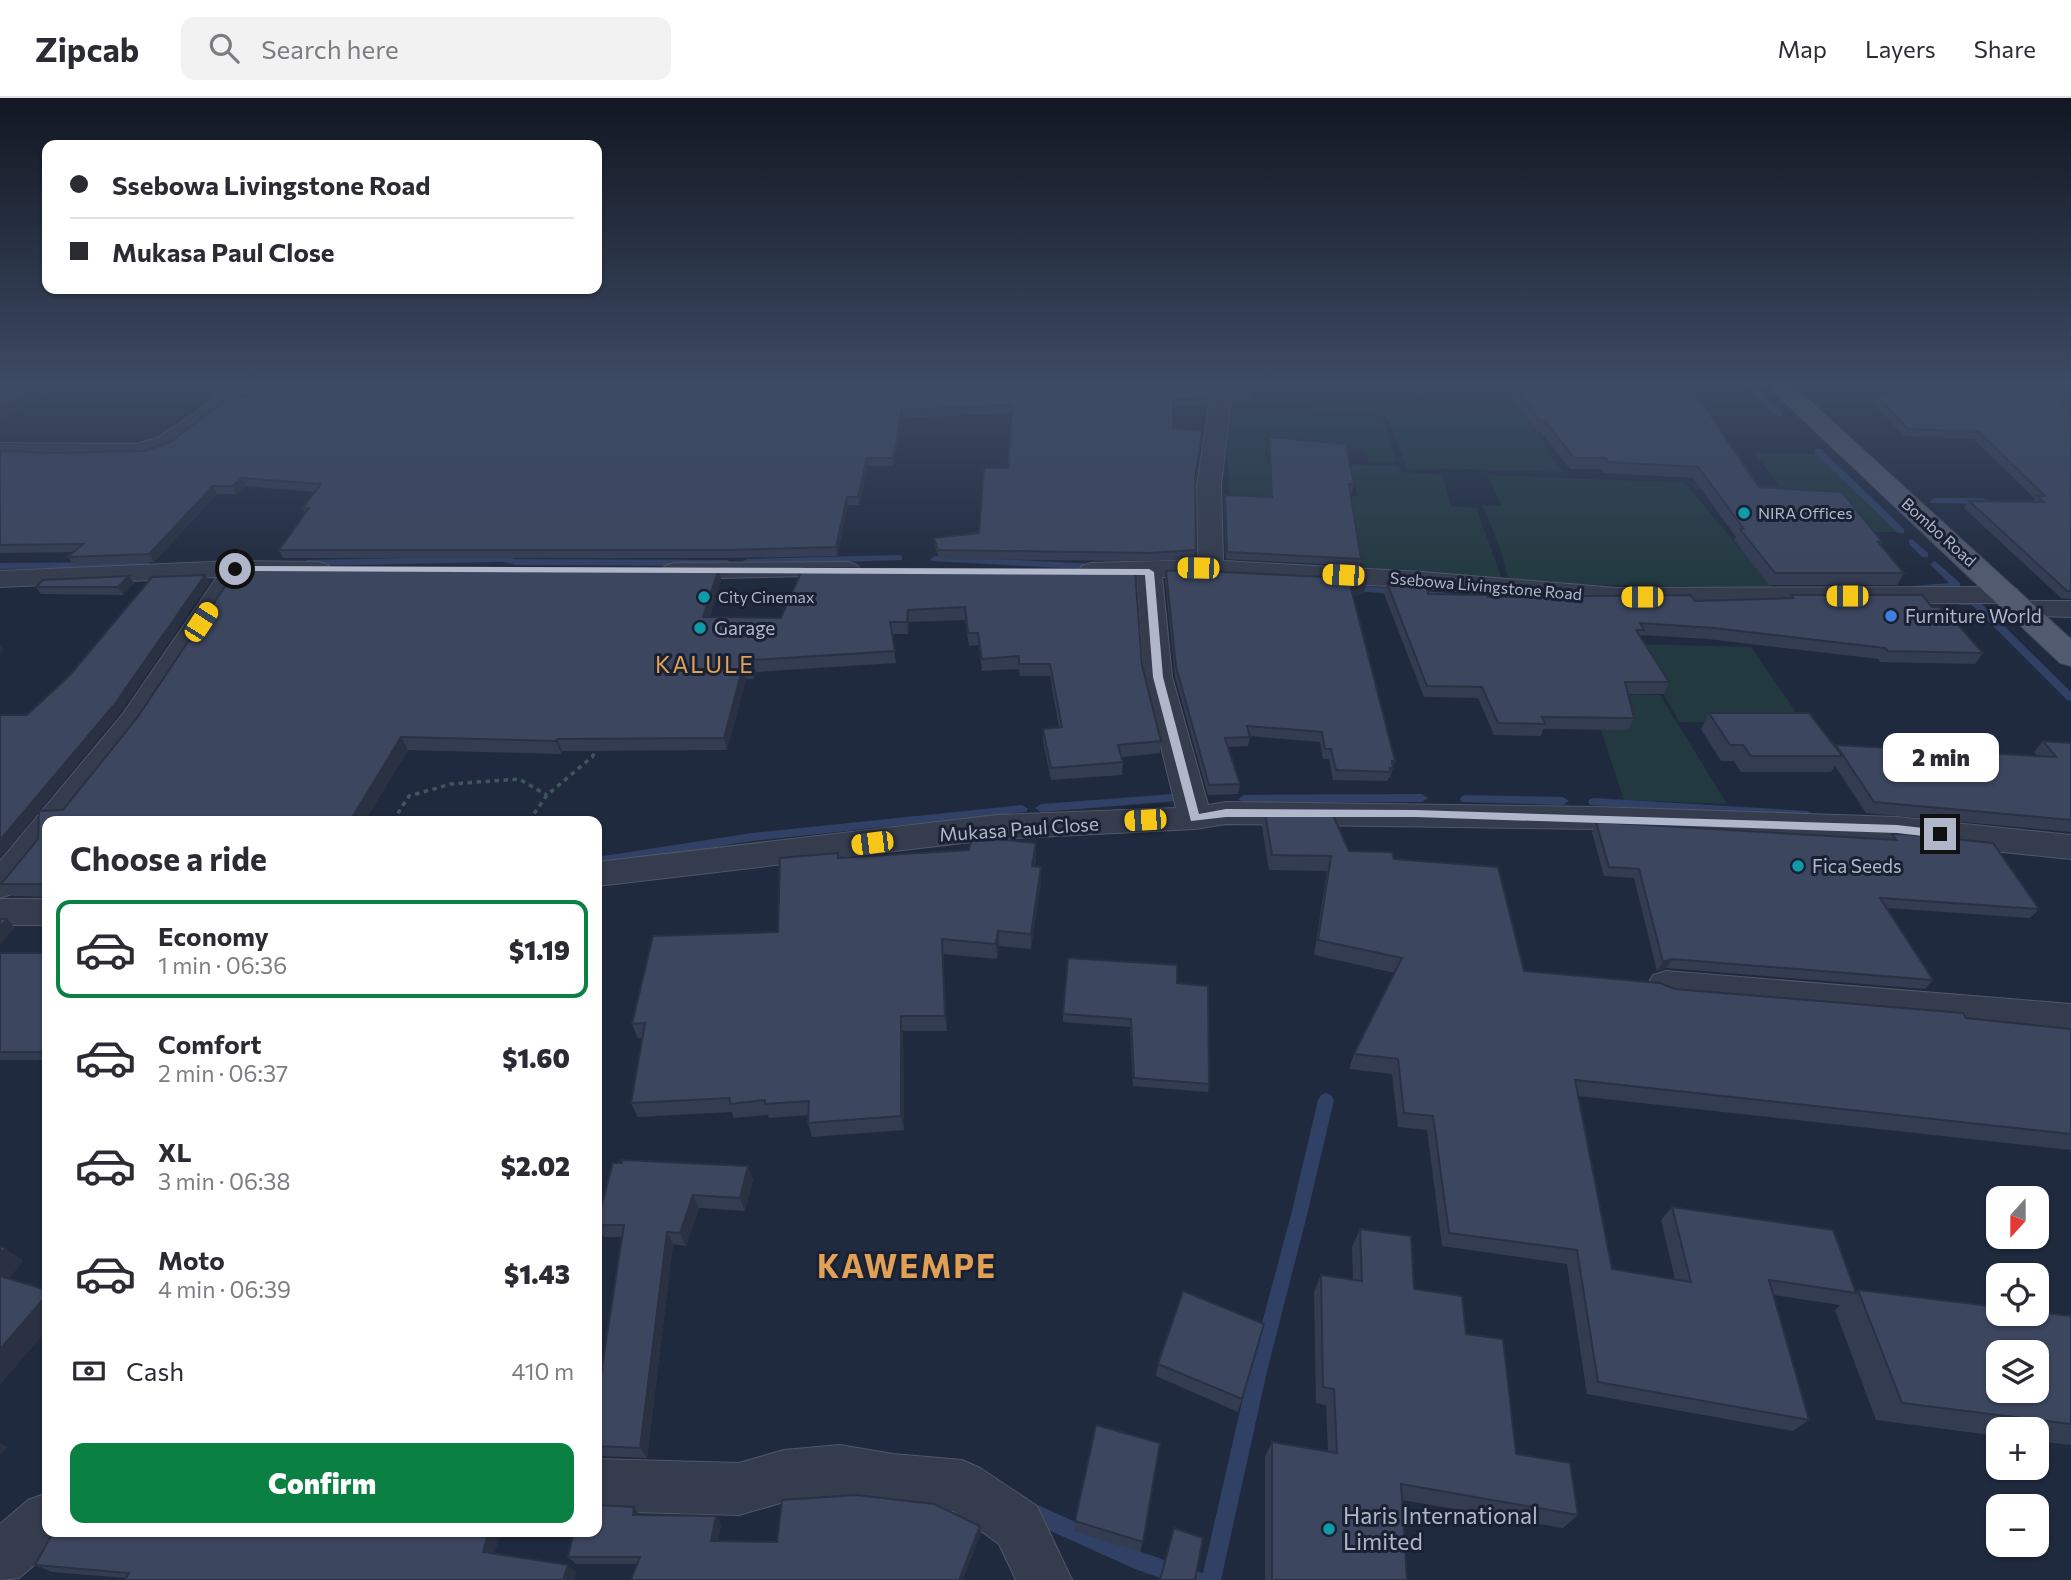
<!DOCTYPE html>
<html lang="en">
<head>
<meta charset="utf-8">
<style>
  body { margin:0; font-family:Commissioner,sans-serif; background:#f2f2f3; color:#2b2b33; height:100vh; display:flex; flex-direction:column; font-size:26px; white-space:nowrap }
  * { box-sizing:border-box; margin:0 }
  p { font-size:23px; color:#7c7c81 }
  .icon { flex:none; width:38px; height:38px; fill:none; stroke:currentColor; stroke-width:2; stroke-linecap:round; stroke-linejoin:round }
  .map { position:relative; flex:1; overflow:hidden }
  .panel { position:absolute; left:42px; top:718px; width:560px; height:721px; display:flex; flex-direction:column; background:#fff; border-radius:14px; box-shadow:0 2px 5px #0004 }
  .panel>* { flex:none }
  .guide { position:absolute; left:42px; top:42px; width:560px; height:154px; border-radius:14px; box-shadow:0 2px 5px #0004; display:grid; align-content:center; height:154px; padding:0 28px; background:#fff }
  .needle { width:46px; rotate:201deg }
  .tools { position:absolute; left:1986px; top:1088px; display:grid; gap:14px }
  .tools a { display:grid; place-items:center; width:63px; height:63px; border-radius:14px; background:#fff; box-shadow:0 2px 5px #0004; font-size:35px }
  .end { position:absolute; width:32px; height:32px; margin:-16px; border:9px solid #b0b7ca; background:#111; box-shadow:0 0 0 4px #111 }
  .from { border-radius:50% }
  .bubble { position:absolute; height:49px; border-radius:14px; background:#fff; box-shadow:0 2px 5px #0004; font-size:23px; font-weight:800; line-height:49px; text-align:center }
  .car { position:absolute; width:21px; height:42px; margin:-21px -10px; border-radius:9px; box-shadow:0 0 5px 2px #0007; background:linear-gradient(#f5c518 24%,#345 0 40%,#f5c518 0 76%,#345 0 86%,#f5c518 0) }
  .guide b { display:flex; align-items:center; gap:24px; height:66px; font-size:26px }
  .guide b+b { border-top:2px solid #e1e1e2 }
  .guide i { width:18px; height:18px; background:#2b2b33 }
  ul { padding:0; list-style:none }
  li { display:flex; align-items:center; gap:21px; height:98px; margin:0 14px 10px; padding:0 14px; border:4px solid transparent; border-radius:14px }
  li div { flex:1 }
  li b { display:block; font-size:26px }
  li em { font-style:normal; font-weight:800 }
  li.selected { border-color:#0b8043 }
  li>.icon { width:63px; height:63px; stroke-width:1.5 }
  h2 { padding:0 28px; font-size:32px; line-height:84px }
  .pay { display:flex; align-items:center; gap:18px; height:77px; padding:0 28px; font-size:26px }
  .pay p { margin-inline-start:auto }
  .primary-button { display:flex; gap:14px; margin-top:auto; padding:14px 28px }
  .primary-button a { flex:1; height:80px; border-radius:14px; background:#0b8043; color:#fff; font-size:28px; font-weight:800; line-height:80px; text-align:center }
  header { display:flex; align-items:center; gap:42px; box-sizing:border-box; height:98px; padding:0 35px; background:#fff; border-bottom:2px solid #e1e1e2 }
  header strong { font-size:33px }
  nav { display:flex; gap:38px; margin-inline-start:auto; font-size:24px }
  .search { width:490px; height:63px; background:#f2f2f3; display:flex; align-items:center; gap:18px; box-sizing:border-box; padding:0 24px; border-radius:14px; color:#7c7c81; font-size:26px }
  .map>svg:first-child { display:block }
</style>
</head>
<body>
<header>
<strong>Zipcab</strong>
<div class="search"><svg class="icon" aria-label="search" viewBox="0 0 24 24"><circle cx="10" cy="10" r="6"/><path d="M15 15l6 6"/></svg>Search here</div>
<nav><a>Map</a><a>Layers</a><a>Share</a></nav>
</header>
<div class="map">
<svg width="2071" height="1482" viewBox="0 0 2071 1482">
  <rect width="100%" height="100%" fill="#202a3e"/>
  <path fill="#22393f" d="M1254 283H1363L1378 316H1313L1307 301 1314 300 1308 286 1255 285Z
    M1417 283H1501L1563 374C1511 374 1459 368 1408 372L1380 304 1427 305Z
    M1225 314 1384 320 1396 365 1369 363 1366 353 1265 351 1267 365 1307 367 1282 429 1231 426Z
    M1754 355 1816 356 1898 434H1864L1750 393 1695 391 1691 385 1779 388Z
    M1347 366 1398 368 1402 374 1442 377 1451 408 1476 410 1502 481 1362 474 1351 403 1342 398H1358Z
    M1487 377 1685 385 1773 490 1509 485 1500 449 1482 407 1502 408Z
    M1635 546 1751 549 1807 630 1763 626 1679 624Z
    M1589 596 1660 597 1727 706 1624 702Z"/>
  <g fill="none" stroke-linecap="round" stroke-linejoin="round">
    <path fill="#314065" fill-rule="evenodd" d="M1740 283H1748L1782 314V318H1776Z
      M1815 351H1821L1904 431V435H1898L1815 355Z
      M1934 400H1983L1987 403 1983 406 1931 405 1930 403Z
      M1912 441 1928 455V459H1922L1909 446V442Z
      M899 457 902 458V462L747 467 742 464 747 461Z
      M504 458 515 461 727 462 732 465 727 468 515 467 504 464 307 468 302 465 307 462Z
      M935 458 1097 466 1102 469 1097 472 932 463 930 461Z
      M1935 463 1960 485V489L1909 493 1907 491 1912 488 1949 485 1930 466Z
      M147 464 150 465V469L0 471V465Z
      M1348 487 1449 495 1454 498 1449 501 1345 492V488Z
      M1975 501 1978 502 2071 594V603L2067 602 1972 507H1960L1955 504 1960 501Z
      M1173 696 1179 700 1177 703 1041 714 1035 710 1041 706Z
      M1422 696 1428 700 1422 704 1244 705 1238 701 1244 697Z
      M1466 697 1563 699 1569 703 1563 707 1462 704 1460 701 1462 698Z
      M1594 700 1808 713 1814 717 1808 721 1590 707 1588 704 1590 701Z
      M1022 707 1028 711 1026 714 752 743 597 768V759L752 735Z
      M1326 995 1331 997 1334 1002 1307 1117 1267 1273 1221 1482H1166L1135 1471 1022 1420 1019 1413 1022 1406 1029 1403 1144 1455 1203 1475 1249 1273 1291 1117 1318 1002 1321 997Z"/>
    <g stroke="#505769" stroke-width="2">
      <path id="street" d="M233 283H260L173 350 137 360 0 359V345L136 346 157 340 198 313Z
        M1213 283H1233L1221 387 1223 463 1422 474 1617 490 2008 489 2017 491 2021 497 2017 503 2008 505 1617 506 1422 490 1211 478 1162 479 1172 579 1208 707 1226 704 1596 709 1897 719 2071 737V761L1897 743 1596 731 1226 726 1195 731 997 741 597 788V764L997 717 1176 710 1144 579 1137 480 1082 478 1078 473 1082 468 1091 465 1198 462 1197 387Z
        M2030 283H2052L2071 299V315L2064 313Z
        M235 463 319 464 328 467 332 472 328 477 319 480 243 479 144 631 71 723H47V752L12 796 0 800V763L122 617 217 479 0 489V473Z
        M848 464 857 467 861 472 857 477 674 481 665 478 661 473 665 468 674 465Z
        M2022 503H2071V519L2013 517 2009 511 2013 505Z
        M0 801H47V827H0Z
        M1666 873 2071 906V938L1666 903 1653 899 1647 888 1653 877Z
        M840 1347 893 1356 962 1362 980 1370 1037 1408 1072 1482H1016L999 1446 953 1413 893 1408 840 1399 784 1404 739 1417 597 1413V1361L739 1365 784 1352Z
        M47 1395V1433H68L66 1440 19 1480 0 1482V1426L28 1402Z"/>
    </g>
    <g stroke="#3e4557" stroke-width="2">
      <path id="primary" d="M1762 283H1788L2071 541V568L2060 565Z"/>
    </g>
    <path stroke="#40565c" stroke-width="3.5" stroke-dasharray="4.5 4.5" stroke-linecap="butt" d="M393 723 409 698 451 686 519 681 547 697
      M529 723 547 697 592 659 598 650"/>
    <use href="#street" fill="#353c4e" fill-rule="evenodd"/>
    <use href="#primary" fill="#525b6f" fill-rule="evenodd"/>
  </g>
  <path fill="#343c52" d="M1212 283 1207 307 1173 309V330L1195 381 1196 452 1195 461 1149 463 939 461 935 448 934 440 979 435 1008 370 1012 315 903 320 893 368H868L859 407H848L837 458 728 460H283L279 452 305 415 303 410 316 394 246 388 236 396H217L154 464 74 467 68 459 74 454 0 455V353L53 355 145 353 170 344 246 298 291 291Z
    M1235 283 1251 297 1250 305 1233 306Z
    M1500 283H1600V292L1759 389 1882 444 1880 447 1904 475 1897 487H1769L1734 442 1736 439 1693 380 1603 375 1602 371H1570L1541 334H1537Z
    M1872 283H2039L2067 308 2071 309V501L2061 500 1964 410 1969 403 2033 404 2035 401 1974 341 1904 338 1872 304 1875 297H1889Z
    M2056 283H2071V296Z
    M1269 339 1354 387 1352 394H1350L1361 461 1360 468 1226 461 1224 404 1225 397 1271 399 1268 347Z
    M719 470 721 482 710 519 781 520 803 470 1135 472 1142 567 1161 643 1160 655 1122 659 1123 664 1122 677 1051 682 1043 643V631L1059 630 1050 578H1020L1019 571 982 573 979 547 969 548 965 522 909 524 908 536H892L896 565 756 574 754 581H746L727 652 562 653 561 656 408 652 365 723H47V799L13 798 1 786 38 741 39 713 63 712 137 620 236 472Z
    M1166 473 1366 486 1364 495 1353 498 1395 663 1390 680H1388V683L1333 682 1329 661H1323L1320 644 1250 638 1248 648 1228 649 1240 686 1238 696 1208 697 1175 579 1165 482Z
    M129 478 134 485 123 497 41 496 36 489Z
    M1387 485 1428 496 1488 499 1695 503 1789 500 1791 497 1932 509 1983 555 1975 566 1880 564 1878 561 1708 541 1642 537 1640 539 1669 584 1664 596H1628L1634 620 1628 632 1543 631 1541 638 1494 637 1478 600 1424 599 1384 496Z
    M1709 615 1835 649 1836 647 2037 658 2034 654 2043 643 2071 645V734L1866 715 1835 668 1831 674H1741L1734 663H1721L1701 631Z
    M1265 714 1349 753 1394 761 1524 873 1675 891 2071 931V1052L1578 998 1612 1171 1675 1181 1661 1122 1672 1109 1856 1194 1858 1192 2071 1218V1347L2037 1343V1332H1998V1338L1876 1322 1835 1212 1840 1207 1773 1197 1809 1322 1793 1333 1587 1296 1567 1166 1442 1148 1427 1032 1398 1029 1392 976 1349 971 1354 956 1395 875 1314 857 1327 773 1269 772 1262 729Z
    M1596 724 1887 742 1892 736 2039 811 2030 820 1887 810 1933 882 1925 891 1666 870 1657 873 1634 780 1604 778 1592 734Z
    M1036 745V760L1035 768 1041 769V784L1031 851 999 848 997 861 943 856 947 933H903L904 1032 812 1039 808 1025 809 1017 769 1020 768 1017 734 1020 732 1014 638 1019 631 1005 643 940H638L632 926 778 834 839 760 969 752Z
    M0 855H47V962H0Z
    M1177 885 1209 986 1208 994 1133 988 1130 929 1063 924V916Z
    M748 1068 753 1082 745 1113 699 1110 686 1148 673 1146 647 1360 598 1358 597 1357V1302L622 1139H604L597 1128V1125Z
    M1360 1131 1414 1191 1466 1236 1516 1356 1578 1417 1563 1430 1402 1402 1407 1482H1265V1359L1272 1344 1328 1353 1326 1307 1316 1305 1314 1194 1321 1177 1353 1181 1352 1149Z
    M1158 1266 1242 1301 1238 1314 1156 1278Z
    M640 1417 716 1418 721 1426 718 1443 777 1444 980 1428 981 1436 637 1466H576L568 1459Z
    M1075 1423 1143 1444 1140 1454 1074 1433Z
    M501 1433 494 1456 576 1474 574 1482H125L126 1480 52 1474 35 1467Z"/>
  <path fill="#2a3142" d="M51 283H74L0 321V309Z
    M902 312 903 320 893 368V360Z
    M867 360 868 368 859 407 858 399Z
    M242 380 246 388 236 396 232 388Z
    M213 388 217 396 154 464 149 456Z
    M847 399 848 407 837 458 836 449Z
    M719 470 721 482 706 531 703 519Z
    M205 477 210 485 120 615 0 760V742Z
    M129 478 134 485 123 497 118 489Z
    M1366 486 1364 495 1349 500 1351 490Z
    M908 512 909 524 908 536 907 524Z
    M0 547 4 552 0 556Z
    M753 562 756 574 754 581 751 568Z
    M743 568 746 581 727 652 724 640Z
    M401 639 408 652 365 723H350Z
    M557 641 562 653 561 656 556 643Z
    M1036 745V760L1032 783V768Z
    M1041 769V784L1031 851V836Z
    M7 821 15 830 0 847V829Z
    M998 833 999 848 997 861 996 846Z
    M942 841 943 856 947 933 945 918Z
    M1672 861 1666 870 1657 873 1663 864Z
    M901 918 903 933 904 1032 901 1018Z
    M47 945V960L41 954Z
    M748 1068 753 1082 745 1113 740 1100Z
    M693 1097 699 1110 686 1148 680 1135Z
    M667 1134 673 1146 647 1360 640 1350Z
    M5 1150 24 1163 3 1187 0 1184V1155Z
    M47 1197V1232L0 1287V1251Z
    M0 1345 8 1349 0 1358Z
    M634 1409 640 1417H633Z
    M716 1418 721 1426 717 1451 711 1443Z
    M980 1428 981 1436 963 1482H959Z
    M489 1433H501L492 1462 483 1454Z
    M568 1467 576 1474 574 1482H563Z"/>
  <path fill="#3c465f" stroke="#2a3142" stroke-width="2" fill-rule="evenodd" d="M0 283H51L0 309Z
    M300 283H1211L1207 300 1173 302V330L1202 333 1195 379 1196 452 1150 455 938 452 934 440 979 435 984 370H1008L1012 307 902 312 893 360H867L858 399H847L836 449 727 452H279L309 410H303L321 386 242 380 232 388H213L149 456 68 459 83 446 0 447V353L53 355 145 353 170 344 233 297 246 298 257 290 291 291Z
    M1235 283H1243L1251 297 1234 298Z
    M1510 283H1600V292H1693L1759 389 1842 394 1882 444H1878L1904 475H1775L1740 431H1744L1698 369 1608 364 1606 360H1574L1545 323H1540Z
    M1884 283H2039L2067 308 2071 309V493H2067L1969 403 2044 404 2037 398H2045L1979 334 1908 331 1875 297 1901 298Z
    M1269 339 1346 346 1354 387 1349 386 1361 461 1227 454 1225 397 1272 399Z
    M719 470 703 519 781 520 803 470 1135 472 1142 567 1161 643 1118 647 1123 664 1051 670 1043 631 1062 629 1050 566H1019V558L982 561 978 535H968L965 509 908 512 907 524H890L895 553 753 562 751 568H743L724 640 557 641 556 643 401 639 350 723H47V786H1L38 741 39 713 63 712 137 620 236 472Z
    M1184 472 1365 481 1366 486 1351 490 1395 663H1392L1393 671 1390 670V674L1336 672 1331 651H1325L1322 634 1247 628 1250 639 1225 640 1240 686 1209 687 1176 569 1166 473Z
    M205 477 114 607 0 742V617H27L70 577 152 479Z
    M129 478 118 489H36L43 482Z
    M1387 485 1426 486 1428 496 1487 497 1488 499 1690 497 1695 503 1793 500 1791 497H1922L1932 509H1939L1952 520 1983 555 1888 553 1885 550 1714 530 1640 525 1644 532H1636L1669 584H1625L1634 620 1542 619 1545 626 1498 625 1482 589 1427 588Z
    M1709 615H1809L1842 658H1751L1743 647H1730Z
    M2043 643 2071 645V722L1874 704 1836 647 2056 659Z
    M1265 714 1332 715 1349 753 1392 754 1394 761 1498 769 1524 873 1660 885 1675 891 1963 915 1966 920 2071 931V1036L1575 982 1612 1171 1691 1184 1672 1109 1833 1132 1856 1195 1769 1182 1809 1322 1598 1284 1577 1152 1449 1135 1433 1018 1404 1015 1398 961 1354 956 1402 860 1318 842 1331 758 1272 757Z
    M1596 724 1896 742 1892 736H1904L1993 745 2039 811 1880 800 1933 882 1672 861 1663 864 1639 771 1609 769Z
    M972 739 1036 745 1032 768 1041 769 1031 836 998 833 996 846 942 841 945 918H901V1018L808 1025 809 1003 765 1006V1002L730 1006V1000L631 1005 645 925 632 926 653 838 778 834 780 760 838 755V760L969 752Z
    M0 821H7L0 829Z
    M0 855H47V945L41 954H0Z
    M1068 860 1177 867V885L1208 888 1209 986 1134 980 1131 921 1063 916Z
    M622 1062 748 1068 740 1100 693 1097 680 1135 667 1134 640 1350 597 1348V1302L624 1127H597V1125L613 1065H622Z
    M1360 1131 1411 1138 1414 1191 1462 1198 1466 1236 1503 1241 1516 1356 1570 1365 1578 1417 1401 1386 1407 1482H1272V1344L1337 1355 1334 1291 1323 1289 1321 1177 1362 1183Z
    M0 1148 5 1150 0 1155Z
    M0 1178 47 1192V1197L0 1251Z
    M1858 1192 1998 1209V1216H2037V1214L2071 1218V1326L1902 1305ZM1998 1255H2037V1293H1998Z
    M1183 1193 1264 1226 1242 1301 1158 1266Z
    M1096 1327 1160 1345 1143 1444 1075 1423Z
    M856 1397 934 1406 980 1428 959 1482H631L640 1459H568L574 1433H597V1407L634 1409 633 1417 716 1418 711 1443 777 1444 782 1402Z
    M1174 1430 1203 1440 1195 1482H1160Z
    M54 1433H489L483 1454 568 1467 563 1482H125L129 1475 35 1467Z"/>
  <linearGradient id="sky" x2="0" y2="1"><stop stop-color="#121722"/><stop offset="0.58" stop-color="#3c4a63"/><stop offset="1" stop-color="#3c4a63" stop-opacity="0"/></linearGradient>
  <rect width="2071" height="491" fill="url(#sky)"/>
  <path fill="#b0b7ca" d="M235 468 1149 471 1154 474 1163 579 1199 716 1226 711 1415 712 1897 727 1940 732 1946 736 1940 740 1897 735 1415 719H1226L1191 723 1153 579 1145 477 232 473Z"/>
  <g fill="#0f9aa8" stroke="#1a2133" stroke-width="2.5">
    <circle cx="1744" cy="415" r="7"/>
    <circle cx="704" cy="499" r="7"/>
    <circle cx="700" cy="530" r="7"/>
    <circle cx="1798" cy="768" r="7"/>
    <circle cx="1329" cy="1431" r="7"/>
  </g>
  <circle fill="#3f7fe0" stroke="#1a2133" stroke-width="2.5" cx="1891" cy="518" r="7"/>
  <g text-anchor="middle" stroke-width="6" stroke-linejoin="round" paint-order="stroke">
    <g font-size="16" fill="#b0b7ca" stroke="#1a2133" text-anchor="start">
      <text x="1758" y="421">NIRA Offices</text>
      <text x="718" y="505">City Cinemax</text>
    </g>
    <g font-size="16" fill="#b0b7ca" stroke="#1a2133">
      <text transform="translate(1939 434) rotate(42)" y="6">Bombo Road</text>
      <text transform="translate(1486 488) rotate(5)" y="6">Ssebowa Livingstone Road</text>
    </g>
    <g font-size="19" fill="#b0b7ca" stroke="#1a2133" text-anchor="start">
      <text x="1905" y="525">Furniture World</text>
      <text x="714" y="537">Garage</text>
      <text x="1812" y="775">Fica Seeds</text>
    </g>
    <g font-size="19" fill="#b0b7ca" stroke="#1a2133">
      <text transform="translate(1019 731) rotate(-4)" y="7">Mukasa Paul Close</text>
    </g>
    <g font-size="23" letter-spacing="2" fill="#e0a055" stroke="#1a2133">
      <text x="705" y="575">KALULE</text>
    </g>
    <g font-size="23" fill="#b0b7ca" stroke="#1a2133" text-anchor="start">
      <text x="1343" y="1426">Haris International<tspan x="1343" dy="26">Limited</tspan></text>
    </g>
    <g font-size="32" font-weight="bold" letter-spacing="2" fill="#e0a055" stroke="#1a2133">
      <text x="907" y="1180">KAWEMPE</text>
    </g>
  </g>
</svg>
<div class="tools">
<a><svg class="needle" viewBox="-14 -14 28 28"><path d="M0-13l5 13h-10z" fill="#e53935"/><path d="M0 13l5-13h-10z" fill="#7c7c81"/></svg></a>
<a><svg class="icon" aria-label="locate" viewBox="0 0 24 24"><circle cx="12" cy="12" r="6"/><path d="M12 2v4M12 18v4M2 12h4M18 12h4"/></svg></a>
<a><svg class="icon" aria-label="layers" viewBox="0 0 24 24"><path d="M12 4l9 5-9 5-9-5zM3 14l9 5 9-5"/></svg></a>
<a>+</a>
<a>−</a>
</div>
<i class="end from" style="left:235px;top:471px"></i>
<i class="end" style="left:1940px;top:736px"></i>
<div class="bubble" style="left:1883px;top:635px;width:116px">2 min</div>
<i class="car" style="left:1198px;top:470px;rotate:271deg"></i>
<i class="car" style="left:1343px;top:477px;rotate:273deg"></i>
<i class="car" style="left:1847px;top:498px;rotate:270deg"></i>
<i class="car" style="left:1642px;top:499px;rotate:270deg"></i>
<i class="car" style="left:201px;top:524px;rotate:33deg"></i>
<i class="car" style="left:1145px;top:722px;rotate:267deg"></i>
<i class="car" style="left:872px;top:745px;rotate:263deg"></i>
<div class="guide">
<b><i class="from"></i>Ssebowa Livingstone Road</b>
<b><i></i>Mukasa Paul Close</b>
</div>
<section class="panel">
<h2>Choose a ride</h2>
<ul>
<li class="selected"><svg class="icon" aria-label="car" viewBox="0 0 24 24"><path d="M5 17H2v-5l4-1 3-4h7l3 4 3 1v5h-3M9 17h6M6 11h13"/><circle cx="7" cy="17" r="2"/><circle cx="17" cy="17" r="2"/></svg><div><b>Economy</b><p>1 min · 06:36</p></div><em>$1.19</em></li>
<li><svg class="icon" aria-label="car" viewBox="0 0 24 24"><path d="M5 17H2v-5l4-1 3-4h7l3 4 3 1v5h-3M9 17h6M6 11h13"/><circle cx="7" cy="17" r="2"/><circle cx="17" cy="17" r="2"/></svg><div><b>Comfort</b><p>2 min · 06:37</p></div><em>$1.60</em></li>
<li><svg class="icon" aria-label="car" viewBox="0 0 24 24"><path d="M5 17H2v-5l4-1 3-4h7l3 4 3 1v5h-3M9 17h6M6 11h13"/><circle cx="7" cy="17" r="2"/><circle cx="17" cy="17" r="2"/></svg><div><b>XL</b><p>3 min · 06:38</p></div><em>$2.02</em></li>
<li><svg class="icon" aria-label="car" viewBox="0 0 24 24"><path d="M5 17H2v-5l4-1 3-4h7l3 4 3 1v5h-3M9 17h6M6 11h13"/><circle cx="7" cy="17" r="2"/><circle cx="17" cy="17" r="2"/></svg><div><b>Moto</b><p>4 min · 06:39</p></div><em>$1.43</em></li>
</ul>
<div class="pay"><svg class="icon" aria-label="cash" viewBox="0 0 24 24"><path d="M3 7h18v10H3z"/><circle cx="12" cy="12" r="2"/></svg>Cash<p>410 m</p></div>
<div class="primary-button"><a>Confirm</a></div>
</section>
</div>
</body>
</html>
